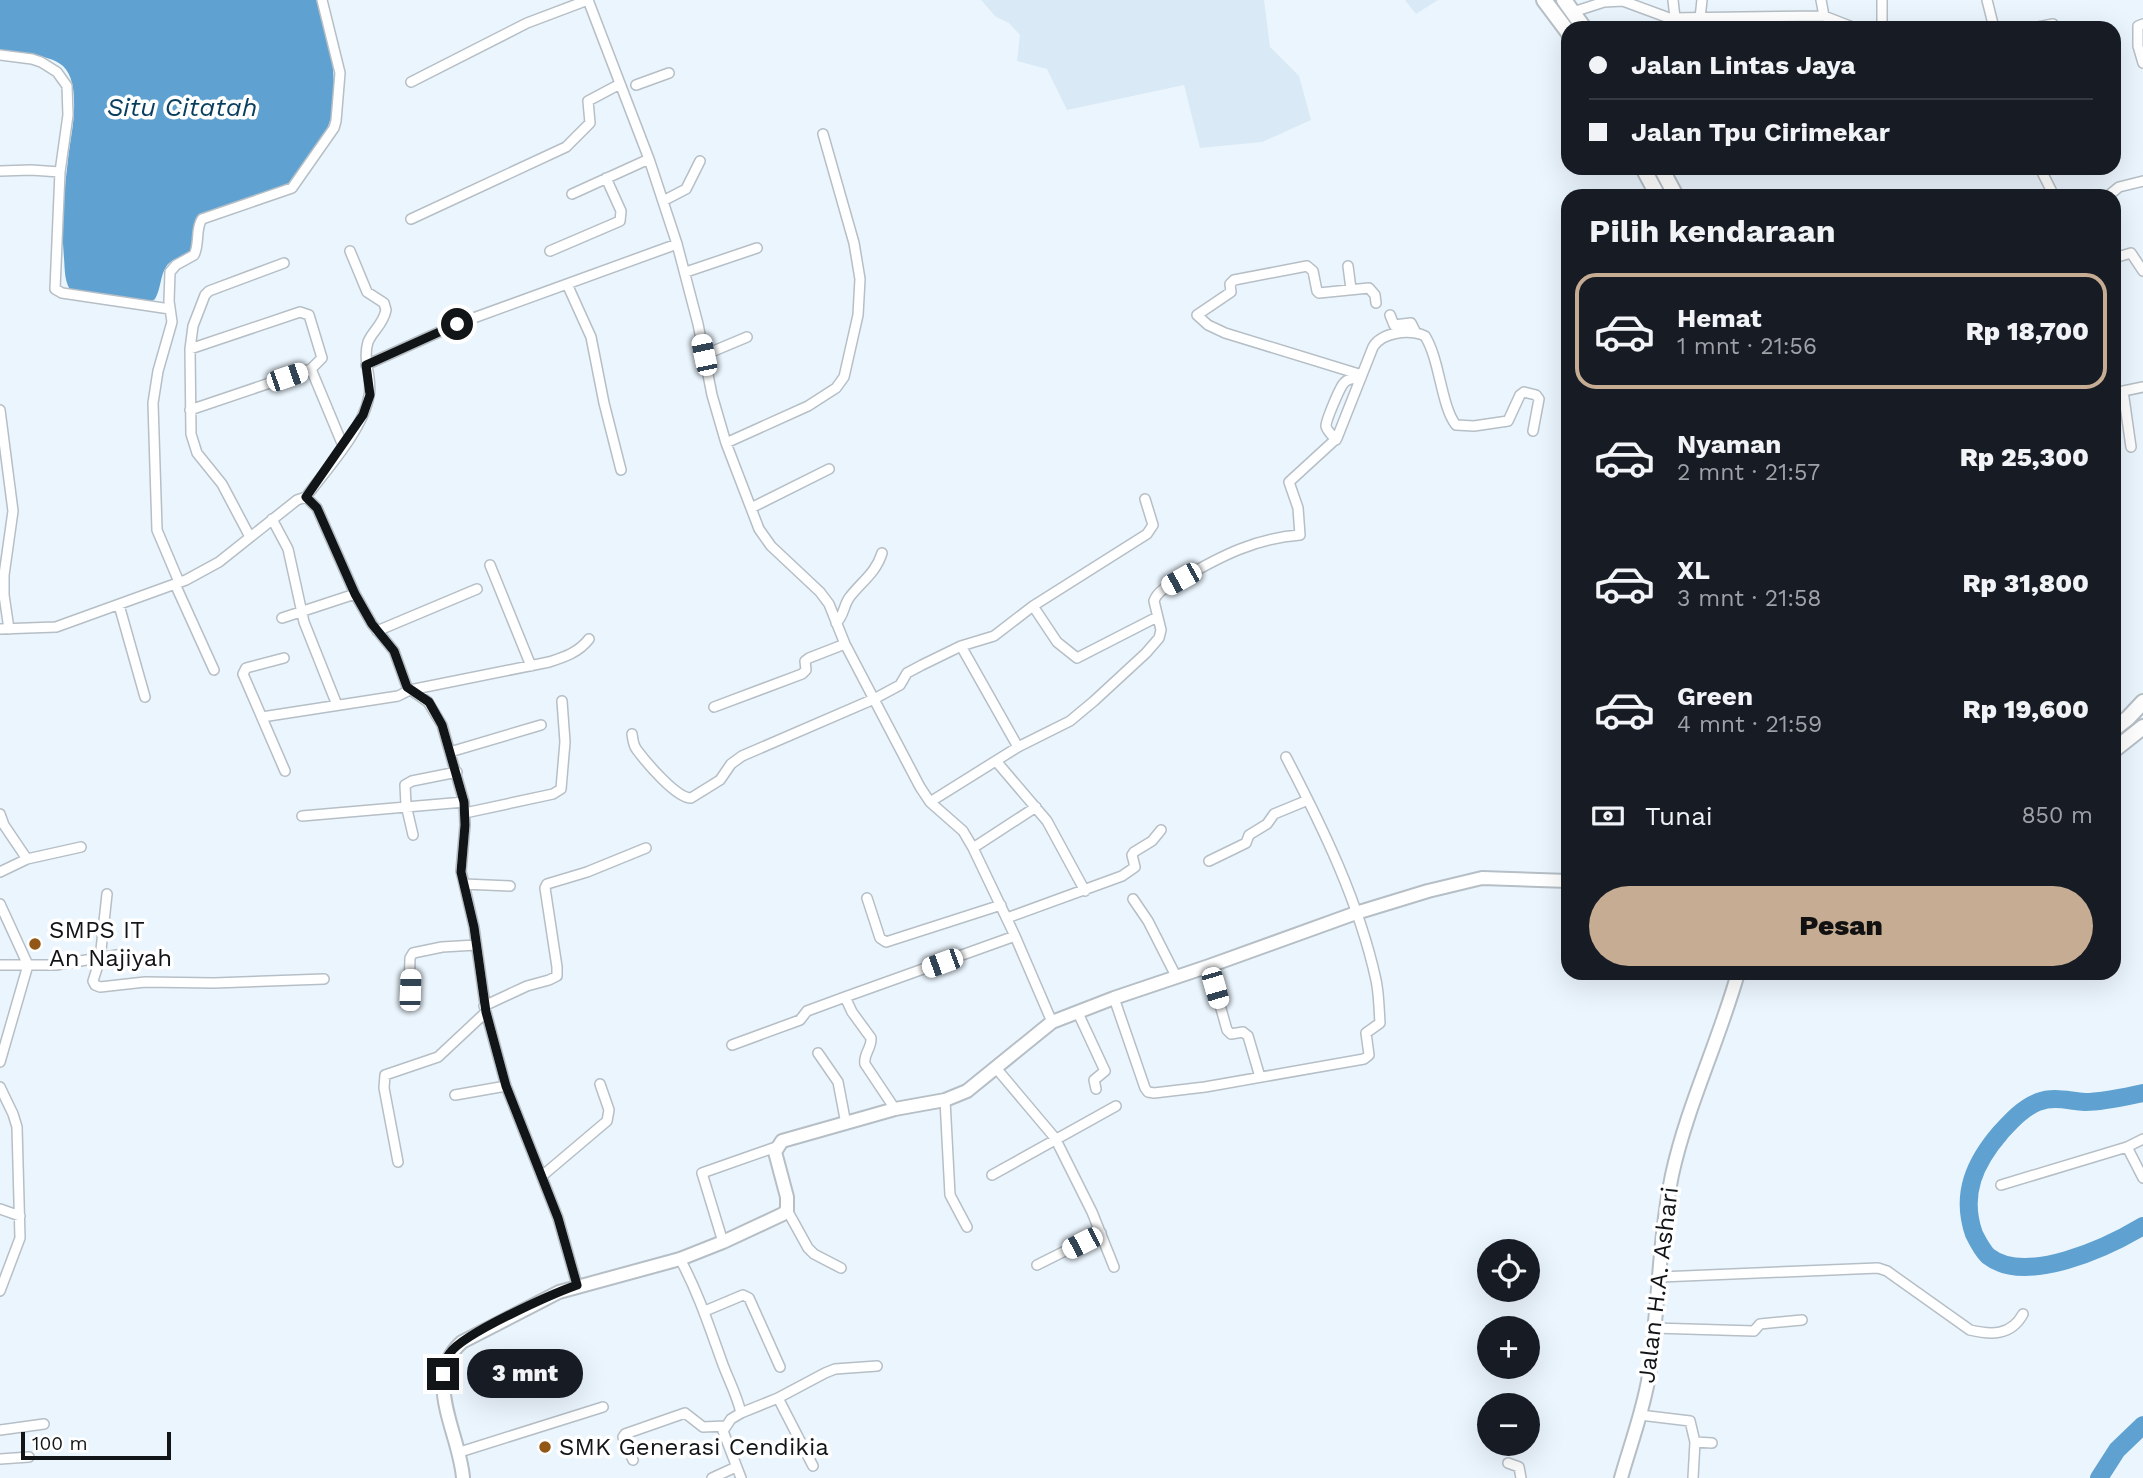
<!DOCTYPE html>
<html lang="id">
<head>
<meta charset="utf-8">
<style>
  body { margin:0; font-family:"Work Sans",sans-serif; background:#20242c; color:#f1f3f6; height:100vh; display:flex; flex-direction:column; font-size:26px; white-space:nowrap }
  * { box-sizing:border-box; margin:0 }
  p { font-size:23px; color:#9ea1a6 }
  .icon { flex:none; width:38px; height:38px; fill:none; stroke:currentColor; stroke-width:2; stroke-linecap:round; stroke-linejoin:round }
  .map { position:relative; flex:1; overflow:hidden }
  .side { position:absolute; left:1561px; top:189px; width:560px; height:791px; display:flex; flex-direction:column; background:#171b24; border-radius:21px; box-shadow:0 7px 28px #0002 }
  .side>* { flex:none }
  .banner { position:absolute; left:1561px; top:21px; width:560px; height:154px; border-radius:21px; box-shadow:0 7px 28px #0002; display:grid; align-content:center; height:154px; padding:0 28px; background:#171b24 }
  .fabs { position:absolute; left:1477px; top:1239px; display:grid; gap:14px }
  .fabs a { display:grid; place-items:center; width:63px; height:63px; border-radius:50%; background:#171b24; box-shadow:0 7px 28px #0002; font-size:35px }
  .scale { position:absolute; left:21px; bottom:18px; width:150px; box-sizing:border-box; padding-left:7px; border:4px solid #121517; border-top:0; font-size:19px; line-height:24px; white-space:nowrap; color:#121517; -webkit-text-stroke:5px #fff; paint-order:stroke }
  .end { position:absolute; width:32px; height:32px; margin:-16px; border:9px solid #121517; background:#fff; box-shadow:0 0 0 4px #fff }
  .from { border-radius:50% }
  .bubble { position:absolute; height:49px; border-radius:24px; background:#171b24; box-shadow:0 7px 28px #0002; font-size:23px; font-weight:800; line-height:49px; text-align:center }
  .car { position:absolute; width:21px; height:42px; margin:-21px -10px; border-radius:9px; box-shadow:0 0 5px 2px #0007; background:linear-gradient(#fff 24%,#345 0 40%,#fff 0 76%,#345 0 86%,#fff 0) }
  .banner b { display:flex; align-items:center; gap:24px; height:66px; font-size:26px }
  .banner b+b { border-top:2px solid #363941 }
  .banner i { width:18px; height:18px; background:#f1f3f6 }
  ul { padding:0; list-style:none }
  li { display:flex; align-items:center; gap:21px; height:116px; margin:0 14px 10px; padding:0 14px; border:4px solid transparent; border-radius:21px }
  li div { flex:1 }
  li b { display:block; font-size:26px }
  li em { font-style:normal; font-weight:800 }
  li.selected { border-color:#c6ac92 }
  li>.icon { width:63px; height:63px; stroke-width:1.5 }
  h2 { padding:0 28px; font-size:32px; line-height:84px }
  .pay { display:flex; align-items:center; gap:18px; height:77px; padding:0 28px; font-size:26px }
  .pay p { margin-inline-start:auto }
  .cta { display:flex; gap:14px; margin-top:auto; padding:14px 28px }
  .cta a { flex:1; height:80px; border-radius:42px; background:#c6ac92; color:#111; font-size:28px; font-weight:800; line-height:80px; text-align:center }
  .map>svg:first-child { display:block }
</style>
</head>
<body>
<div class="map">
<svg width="2143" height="1478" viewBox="0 0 2143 1478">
  <rect width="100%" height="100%" fill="#ebf5fd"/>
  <path fill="#d9e9f5" d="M981 0H1264L1270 47 1299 76 1311 120 1262 142 1200 148 1184 85 1067 110 1047 69 1017 61 1020 35 1009 23 996 17Z
    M1405 0H1438L1416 14Z"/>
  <path fill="#5fa1d0" d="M0 0H318L332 55 334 84 332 115 326 132 292 182 286 186 199 214C192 225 196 236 192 247 188 259 172 256 166 267 160 276 161 289 155 299L152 301 73 293C64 284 65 270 64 258 61 226 64 192 68 160 70 141 75 121 74 101 74 89 72 75 63 66 48 53 18 54 0 53Z"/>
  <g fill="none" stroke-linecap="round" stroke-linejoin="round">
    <path stroke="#5fa1d0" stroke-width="18" d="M2143 1093C2124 1097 2104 1102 2085 1102 2068 1101 2055 1096 2038 1102 2023 1108 2012 1120 2001 1132 1975 1162 1960 1194 1974 1234 1977 1240 1983 1251 1988 1256 2026 1286 2108 1247 2143 1226
      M2099 1478 2117 1450 2143 1425"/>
    <g stroke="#b6bfc6" stroke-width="12">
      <path id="street" d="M588 0 649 159 677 244 698 324 712 395 726 443 759 529 771 546 820 592 829 604 845 644 920 787 930 802 963 831 973 848 1015 936 1052 1022
        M1673 0 1675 18
        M1821 0 1824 16
        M1987 0 1994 28
        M1573 12 1604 2 1623 1 1669 18 1824 16 1855 28
        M1700 18 1702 0
        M2143 24 2138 26V46L2143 63
        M1882 28V0
        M2033 28 2053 24
        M0 55 32 59 41 62 57 72 67 86 68 115 60 172 55 289 62 293 170 309
        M411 82 527 23 588 0
        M636 85 669 73
        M2040 168 2054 196
        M0 171 31 170 60 172
        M572 194 649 159
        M2108 196 2119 187 2143 181
        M663 201 686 189 700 161
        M411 219 566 147 590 123 588 101 620 84
        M550 251 620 221 621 211 606 178
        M2114 258 2131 253 2143 271
        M1348 266 1351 289
        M686 272 757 248
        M567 284 591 337 604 403 621 470
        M1390 315 1394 325 1411 323 1416 333
        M190 349 300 312 309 315 322 358 311 369 341 441
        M704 355 747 337
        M366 365 457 324 677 244
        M1362 375 1225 333 1208 325 1197 315 1231 292 1230 284 1234 280 1307 266 1313 271 1317 291 1319 293 1369 288 1375 295 1376 303
        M2123 391 2131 447
        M2114 393 2143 387
        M0 410 13 511 4 575V595L9 629
        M190 410 311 369
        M1336 440C1333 436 1327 431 1326 426 1326 420 1340 387 1344 383 1348 378 1355 378 1361 378
        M726 443 808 406 836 388 844 377 858 315 860 279 854 243 823 134
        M306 497C326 470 363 430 369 396 373 379 362 361 368 342 373 330 383 325 386 310L384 303 367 292 350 251
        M751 508 829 469
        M272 519 288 549 304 622 337 705
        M250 537 222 484 197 453 191 434 190 349 193 326 205 295 209 291 284 263
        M490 565 531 666
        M179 582 157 530 153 403 158 371 172 322 169 301 170 272 176 265 194 255C200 244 195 229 202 219L292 188 334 128 336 121 340 73 322 0
        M175 584 214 670
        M119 605 145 697
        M1033 606 1057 642 1077 658 1157 617
        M282 618 355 594
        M836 623C844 616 843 607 849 598 861 582 876 573 882 553
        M0 629 56 627 186 580 219 562 297 500 306 497 317 508 355 594 372 624 394 651 407 687 428 702 442 725 464 802 465 825 461 871 474 927 486 1012 506 1086 558 1218 577 1285
        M377 631 477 589
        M961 646 1018 747
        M284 658 246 668 243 674 285 771
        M714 707 802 674 806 670 805 661 809 658 845 644
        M262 717 398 696 410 690 549 662C565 657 579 652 589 639
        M632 734C633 740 633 745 637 750 646 762 676 798 691 798L720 780 731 764 742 756 874 699 900 685 907 673 922 665 961 646 994 636 1033 606 1147 534 1153 525 1145 499
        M450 752 541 725
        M996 761 1047 821 1085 891
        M930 802 1018 747 1070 721 1094 701 1146 653 1159 638 1161 630 1154 601C1158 589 1173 584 1183 578 1221 556 1256 538 1300 535L1298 508 1289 482 1337 438 1373 347C1382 332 1409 329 1425 336 1440 360 1441 406 1456 425L1474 426 1508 421 1520 395 1524 392 1536 395 1539 399 1533 431
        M465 813 553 794 561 789 565 742 562 701
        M0 814 4 825 27 859
        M302 816 464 802
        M413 835 406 805 405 785 412 781 457 772
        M973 848 1036 807
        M1209 861 1246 843 1249 835 1267 824 1274 814 1308 800
        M0 872 27 859 81 847
        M464 884 510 886
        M107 894 100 959 93 981 95 985 100 987 145 982 214 983 324 979
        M867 898 880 938 886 942 1001 905
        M1133 899 1148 921 1176 976
        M0 904 28 965 0 1062
        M1007 918 1122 876 1135 867 1132 855 1134 852 1152 841 1161 830
        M0 965H56L123 954
        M1209 966 1227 1030 1231 1034 1243 1032 1248 1036 1260 1077
        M409 990 410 958 413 953 442 947 476 945
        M845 997 852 1012 871 1038C872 1048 863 1054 865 1064L895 1109
        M1114 998 1145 1088 1148 1092 1154 1093 1205 1087 1364 1059 1369 1055 1366 1033 1380 1023C1379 1009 1379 994 1376 980 1359 902 1323 828 1286 757
        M484 1006 527 986 549 980 557 976V967L545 888 547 884 587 872 646 848
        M1078 1013 1105 1071 1094 1080 1096 1089
        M732 1045 800 1020 807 1011 845 997 1015 936
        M818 1053 838 1082 846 1124
        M996 1068 1055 1138 1092 1212 1114 1267
        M0 1087 13 1114 17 1127 20 1238 0 1291
        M455 1095 506 1086
        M945 1100 950 1195 967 1227
        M2127 1147 2143 1178
        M398 1162 384 1088 385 1075 438 1057 486 1012
        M992 1175 1116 1106
        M542 1176 607 1121 609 1110 600 1084
        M2001 1185 2127 1147 2143 1139
        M0 1209 20 1216
        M787 1210 808 1248 814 1254 841 1268
        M723 1242 702 1173 776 1147
        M680 1259C698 1292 709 1326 722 1362 728 1379 737 1395 741 1413L731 1419 723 1431 741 1478
        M1037 1265 1101 1233
        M1660 1277 1878 1268 1887 1271 1970 1330C1991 1335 2011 1336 2023 1314
        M705 1311 743 1295 749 1298 780 1367
        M1654 1328 1754 1331 1760 1324 1802 1320
        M778 1398 813 1466
        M741 1413 778 1398 825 1373 835 1369 877 1366
        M1640 1415 1690 1421 1695 1442 1712 1443
        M0 1430 44 1424
        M460 1452 603 1407
        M0 1459 29 1457
        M633 1460 623 1437 625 1434 685 1413 703 1427 725 1426
        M1508 1463 1519 1467 1521 1478
        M712 1478 736 1467
        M1693 1478 1695 1442"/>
    </g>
    <g stroke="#b6bfc6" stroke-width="16">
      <path id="secondary" d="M463 1478C460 1434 421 1378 462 1342L559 1292 680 1259 723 1242 783 1214 787 1210V1197L775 1152 782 1141 895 1109 945 1100 967 1091 1052 1022 1114 998 1209 966 1356 913 1428 891 1482 878 1568 881
        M1621 1478C1630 1446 1642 1414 1648 1381 1659 1312 1658 1243 1672 1175 1687 1106 1719 1041 1738 973"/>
    </g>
    <g stroke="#b6bfc6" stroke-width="18">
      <path id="primary" d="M1544 0 1568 32
        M1564 0 1584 28
        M1643 168 1658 196
        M1661 168 1676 196
        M2114 729 2128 718 2143 702
        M2114 750 2143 727"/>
    </g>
    <use href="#street" stroke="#fff" stroke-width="9"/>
    <use href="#secondary" stroke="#fff" stroke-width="12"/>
    <use href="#primary" stroke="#fff" stroke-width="14"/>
  </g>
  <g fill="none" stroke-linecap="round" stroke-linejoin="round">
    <path stroke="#121517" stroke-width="9" d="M443 1374C445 1367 445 1359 450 1353 464 1333 552 1294 577 1285L558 1218 506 1086 486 1012 474 927 461 872 465 825 464 802 442 725 429 702 407 687 394 651 372 624 355 594 317 508 306 497 363 415 370 395 366 365 457 324"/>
  </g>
  <g fill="#925617" stroke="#fff" stroke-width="2.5">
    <circle cx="35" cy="944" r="7"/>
    <circle cx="545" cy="1447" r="7"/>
  </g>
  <g text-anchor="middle" stroke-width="7" stroke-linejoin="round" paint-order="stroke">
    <g font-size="24" fill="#121517" stroke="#fff" text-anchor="start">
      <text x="49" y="938">SMPS IT<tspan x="49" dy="28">An Najiyah</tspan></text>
      <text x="559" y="1455">SMK Generasi Cendikia</text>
    </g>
    <g font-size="24" fill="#121517" stroke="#fff">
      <text transform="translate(1658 1285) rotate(-83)" y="8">Jalan H.A. Ashari</text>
    </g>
    <g font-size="26" font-style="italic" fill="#093f5e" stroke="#fff">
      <text x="182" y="116">Situ Citatah</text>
    </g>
  </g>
</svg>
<div class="fabs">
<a><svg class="icon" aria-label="locate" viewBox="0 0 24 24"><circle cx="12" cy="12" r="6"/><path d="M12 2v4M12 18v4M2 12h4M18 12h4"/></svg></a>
<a>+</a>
<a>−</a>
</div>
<div class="scale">100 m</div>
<i class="end from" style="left:457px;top:324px"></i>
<i class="end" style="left:443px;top:1374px"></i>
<div class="bubble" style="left:467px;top:1349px;width:116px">3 mnt</div>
<i class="car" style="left:704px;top:355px;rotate:348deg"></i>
<i class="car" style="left:287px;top:377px;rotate:71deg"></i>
<i class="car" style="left:1181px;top:579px;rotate:241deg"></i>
<i class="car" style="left:942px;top:963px;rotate:250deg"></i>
<i class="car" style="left:1215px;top:988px;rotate:164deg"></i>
<i class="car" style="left:410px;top:990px;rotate:2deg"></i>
<i class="car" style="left:1082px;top:1243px;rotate:243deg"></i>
<div class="banner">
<b><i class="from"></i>Jalan Lintas Jaya</b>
<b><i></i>Jalan Tpu Cirimekar</b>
</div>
<section class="side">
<h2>Pilih kendaraan</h2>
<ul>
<li class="selected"><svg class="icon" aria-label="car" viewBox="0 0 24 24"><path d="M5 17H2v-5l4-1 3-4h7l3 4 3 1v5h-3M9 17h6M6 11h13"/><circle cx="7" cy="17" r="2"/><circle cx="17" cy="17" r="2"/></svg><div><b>Hemat</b><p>1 mnt · 21:56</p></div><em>Rp 18,700</em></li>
<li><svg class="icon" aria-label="car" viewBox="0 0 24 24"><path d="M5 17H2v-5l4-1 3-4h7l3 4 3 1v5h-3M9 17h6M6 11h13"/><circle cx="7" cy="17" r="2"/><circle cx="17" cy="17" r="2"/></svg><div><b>Nyaman</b><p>2 mnt · 21:57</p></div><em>Rp 25,300</em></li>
<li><svg class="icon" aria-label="car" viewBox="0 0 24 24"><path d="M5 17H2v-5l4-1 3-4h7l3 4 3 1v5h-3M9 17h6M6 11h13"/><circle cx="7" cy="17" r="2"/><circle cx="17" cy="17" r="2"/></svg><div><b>XL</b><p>3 mnt · 21:58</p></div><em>Rp 31,800</em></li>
<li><svg class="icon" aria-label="car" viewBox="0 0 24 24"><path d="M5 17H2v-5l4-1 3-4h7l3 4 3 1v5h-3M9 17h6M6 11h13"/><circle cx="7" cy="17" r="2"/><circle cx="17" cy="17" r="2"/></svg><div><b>Green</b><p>4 mnt · 21:59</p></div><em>Rp 19,600</em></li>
</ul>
<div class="pay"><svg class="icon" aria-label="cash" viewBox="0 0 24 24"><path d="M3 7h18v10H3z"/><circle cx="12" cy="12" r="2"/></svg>Tunai<p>850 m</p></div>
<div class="cta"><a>Pesan</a></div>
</section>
</div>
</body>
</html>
